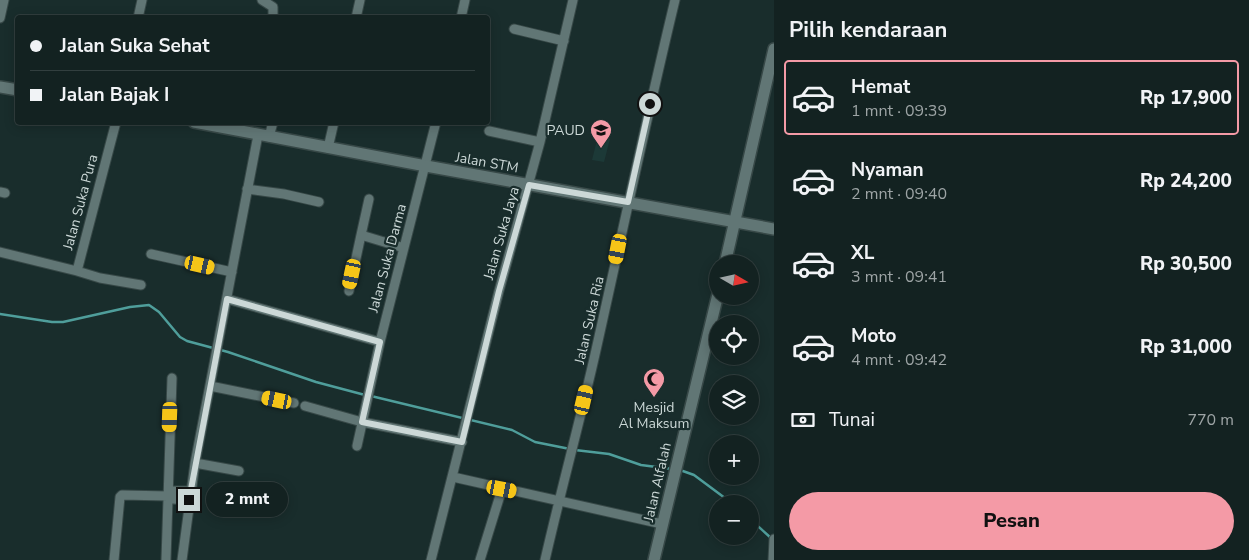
<!DOCTYPE html>
<html lang="id">
<head>
<meta charset="utf-8">
<style>
  body { margin:0; font-family:"Nunito Sans",sans-serif; background:#1c2a2a; color:#f1f3f6; height:100vh; display:flex; flex-direction:column; font-size:19px; white-space:nowrap }
  * { box-sizing:border-box; margin:0 }
  p { font-size:16px; color:#9da4a5 }
  .icon { flex:none; width:28px; height:28px; fill:none; stroke:currentColor; stroke-width:2; stroke-linecap:round; stroke-linejoin:round }
  .map { position:relative; flex:1; overflow:hidden }
  .side { display:flex; flex-direction:column; background:#132221; width:475px }
  .side>* { flex:none }
  .hud { position:absolute; left:15px; top:15px; width:475px; height:110px; border-radius:5px; box-shadow:0 2px 12px #0003,0 0 0 1px #323f3f; display:grid; align-content:center; height:110px; padding:0 15px; background:#132221 }
  .needle { width:32px; rotate:99deg }
  .controls { position:absolute; left:709px; top:255px; display:grid; gap:10px }
  .controls a { display:grid; place-items:center; width:50px; height:50px; border-radius:50%; background:#132221; box-shadow:0 2px 12px #0003,0 0 0 1px #323f3f; font-size:25px }
  .end { position:absolute; width:22px; height:22px; margin:-11px; border:6px solid #ccd8d7; background:#111; box-shadow:0 0 0 2px #111 }
  .from { border-radius:50% }
  .bubble { position:absolute; height:35px; border-radius:18px; background:#132221; box-shadow:0 2px 12px #0003,0 0 0 1px #323f3f; font-size:16px; font-weight:800; line-height:35px; text-align:center }
  .car { position:absolute; width:15px; height:30px; margin:-15px -8px; border-radius:6px; box-shadow:0 0 4px 1px #0007; background:linear-gradient(#f5c518 24%,#345 0 40%,#f5c518 0 76%,#345 0 86%,#f5c518 0) }
  .hud b { display:flex; align-items:center; gap:18px; height:48px; font-size:19px }
  .hud b+b { border-top:1px solid #323f3f }
  .hud i { width:12px; height:12px; background:#f1f3f6 }
  ul { padding:0; list-style:none }
  li { display:flex; align-items:center; gap:15px; height:75px; margin:0 10px 8px; padding:0 5px; border:2px solid transparent; border-radius:5px }
  li div { flex:1 }
  li b { display:block; font-size:19px }
  li em { font-style:normal; font-weight:800 }
  li.on { border-color:#f49aa6 }
  li>.icon { width:45px; height:45px; stroke-width:1.5 }
  h2 { padding:0 15px; font-size:22px; line-height:60px }
  .pay { display:flex; align-items:center; gap:12px; height:55px; padding:0 15px; font-size:19px }
  .pay p { margin-inline-start:auto }
  .primary-button { display:flex; gap:10px; margin-top:auto; padding:10px 15px }
  .primary-button a { flex:1; height:58px; border-radius:30px; background:#f49aa6; color:#111; font-size:20px; font-weight:800; line-height:58px; text-align:center }
  main { display:flex; flex:1; min-height:0 }
  .map>svg:first-child { display:block }
</style>
</head>
<body>
<main>
<div class="map">
<svg width="774" height="560" viewBox="0 0 774 560">
  <rect width="100%" height="100%" fill="#192d2c"/>
  <path fill="#1c3937" d="M598 136 610 139 604 162 592 160Z"/>
  <g fill="none" stroke-linecap="round" stroke-linejoin="round">
    <path stroke="#4f9e9b" stroke-width="2.5" d="M0 314 52 322H63L130 307 149 305 159 312 180 337 187 341 228 352 316 382 365 395
      M371 396 512 430 535 442 570 449
      M575 450 609 454 641 465 672 469
      M680 470 694 475 733 504
      M750 519 771 538"/>
    <g stroke="#374847" stroke-width="11">
      <path id="minor" d="M262 0 273 7V18
        M0 18 4 0
        M138 18 142 0
        M356 18 360 0
        M461 18 465 0
        M514 29 564 41
        M489 131 540 142
        M269 137 273 122
        M328 148 334 122
        M247 189 284 194 319 202
        M0 192 5 193
        M361 235 369 199
        M0 252 77 271 116 122
        M151 254 232 272
        M77 271 100 278 141 285
        M349 291 361 235 404 248
        M227 299 380 342
        M210 386 294 403
        M305 406 362 422 462 442
        M357 446 380 342 436 122
        M195 463 239 471
        M453 477 662 524
        M168 496 173 491H191
        M114 560 120 497 122 495 168 496 173 499 189 500
        M166 560 172 378
        M182 560 195 463 258 135
        M431 560 499 291 540 142 573 0
        M480 560 502 489
        M545 560C561 490 580 421 596 350 622 234 647 116 675 0
        M773 560 774 539"/>
    </g>
    <g stroke="#374847" stroke-width="14">
      <path id="tertiary" d="M0 87 18 90
        M194 122 426 166 774 229
        M725 264 774 49
        M654 560 718 294"/>
    </g>
    <use href="#minor" stroke="#617675" stroke-width="9"/>
    <use href="#tertiary" stroke="#617675" stroke-width="11"/>
  </g>
  <g fill="none" stroke-linecap="round" stroke-linejoin="round">
    <path stroke="#ccd8d7" stroke-width="6" d="M189 500 227 299 380 342 362 422 462 442 499 291 529 185 628 202 650 104"/>
  </g>
  <defs>
    <g id="school-pin" transform="scale(1.125)"><path d="M0 17L-7.5 6A9.5 9.5 0 1 1 7.5 6Z" fill="#f49aa6" stroke="#192d2c"/><path d="M0-5L7-2L0 1L-7-2ZM-4 1L0 2.5L4 1V4Q0 6-4 4Z" fill="#111"/></g>
    <g id="mosque-pin" transform="scale(1.125)"><path d="M0 17L-7.5 6A9.5 9.5 0 1 1 7.5 6Z" fill="#f49aa6" stroke="#192d2c"/><path d="M3.5-4.9A6 6 0 1 0 3.5 4.9A5 5 0 1 1 3.5-4.9Z" fill="#111"/></g>
  </defs>
  <g fill-rule="evenodd">
    <use href="#school-pin" x="601" y="130"/>
    <use href="#mosque-pin" x="654" y="379"/>
  </g>
  <g text-anchor="middle" stroke-width="4.5" stroke-linejoin="round" paint-order="stroke">
    <g font-size="14" fill="#ccd8d7" stroke="#192d2c" text-anchor="end">
      <text x="585" y="135">PAUD</text>
      <text x="654" y="412" text-anchor="middle">Mesjid<tspan x="654" dy="16">Al Maksum</tspan></text>
    </g>
    <g font-size="14" fill="#ccd8d7" stroke="#192d2c">
      <text transform="translate(487 162) rotate(10)" y="5">Jalan STM</text>
      <text transform="translate(80 202) rotate(-75)" y="5">Jalan Suka Pura</text>
      <text transform="translate(501 233) rotate(-74)" y="5">Jalan Suka Jaya</text>
      <text transform="translate(387 258) rotate(-75)" y="5">Jalan Suka Darma</text>
      <text transform="translate(589 320) rotate(-77)" y="5">Jalan Suka Ria</text>
      <text transform="translate(657 482) rotate(-77)" y="5">Jalan Alfalah</text>
    </g>
  </g>
</svg>
<div class="controls">
<a><svg class="needle" viewBox="-14 -14 28 28"><path d="M0-13l5 13h-10z" fill="#e53935"/><path d="M0 13l5-13h-10z" fill="#9da4a5"/></svg></a>
<a><svg class="icon" aria-label="locate" viewBox="0 0 24 24"><circle cx="12" cy="12" r="6"/><path d="M12 2v4M12 18v4M2 12h4M18 12h4"/></svg></a>
<a><svg class="icon" aria-label="layers" viewBox="0 0 24 24"><path d="M12 4l9 5-9 5-9-5zM3 14l9 5 9-5"/></svg></a>
<a>+</a>
<a>−</a>
</div>
<i class="end from" style="left:650px;top:104px"></i>
<i class="end" style="left:189px;top:500px"></i>
<div class="bubble" style="left:206px;top:482px;width:82px">2 mnt</div>
<i class="car" style="left:618px;top:249px;rotate:191deg"></i>
<i class="car" style="left:200px;top:265px;rotate:103deg"></i>
<i class="car" style="left:352px;top:274px;rotate:192deg"></i>
<i class="car" style="left:277px;top:400px;rotate:282deg"></i>
<i class="car" style="left:584px;top:400px;rotate:13deg"></i>
<i class="car" style="left:170px;top:417px;rotate:182deg"></i>
<i class="car" style="left:502px;top:489px;rotate:101deg"></i>
<div class="hud">
<b><i class="from"></i>Jalan Suka Sehat</b>
<b><i></i>Jalan Bajak I</b>
</div>
</div>
<section class="side">
<h2>Pilih kendaraan</h2>
<ul>
<li class="on"><svg class="icon" aria-label="car" viewBox="0 0 24 24"><path d="M5 17H2v-5l4-1 3-4h7l3 4 3 1v5h-3M9 17h6M6 11h13"/><circle cx="7" cy="17" r="2"/><circle cx="17" cy="17" r="2"/></svg><div><b>Hemat</b><p>1 mnt · 09:39</p></div><em>Rp 17,900</em></li>
<li><svg class="icon" aria-label="car" viewBox="0 0 24 24"><path d="M5 17H2v-5l4-1 3-4h7l3 4 3 1v5h-3M9 17h6M6 11h13"/><circle cx="7" cy="17" r="2"/><circle cx="17" cy="17" r="2"/></svg><div><b>Nyaman</b><p>2 mnt · 09:40</p></div><em>Rp 24,200</em></li>
<li><svg class="icon" aria-label="car" viewBox="0 0 24 24"><path d="M5 17H2v-5l4-1 3-4h7l3 4 3 1v5h-3M9 17h6M6 11h13"/><circle cx="7" cy="17" r="2"/><circle cx="17" cy="17" r="2"/></svg><div><b>XL</b><p>3 mnt · 09:41</p></div><em>Rp 30,500</em></li>
<li><svg class="icon" aria-label="car" viewBox="0 0 24 24"><path d="M5 17H2v-5l4-1 3-4h7l3 4 3 1v5h-3M9 17h6M6 11h13"/><circle cx="7" cy="17" r="2"/><circle cx="17" cy="17" r="2"/></svg><div><b>Moto</b><p>4 mnt · 09:42</p></div><em>Rp 31,000</em></li>
</ul>
<div class="pay"><svg class="icon" aria-label="cash" viewBox="0 0 24 24"><path d="M3 7h18v10H3z"/><circle cx="12" cy="12" r="2"/></svg>Tunai<p>770 m</p></div>
<div class="primary-button"><a>Pesan</a></div>
</section>
</main>
</body>
</html>
